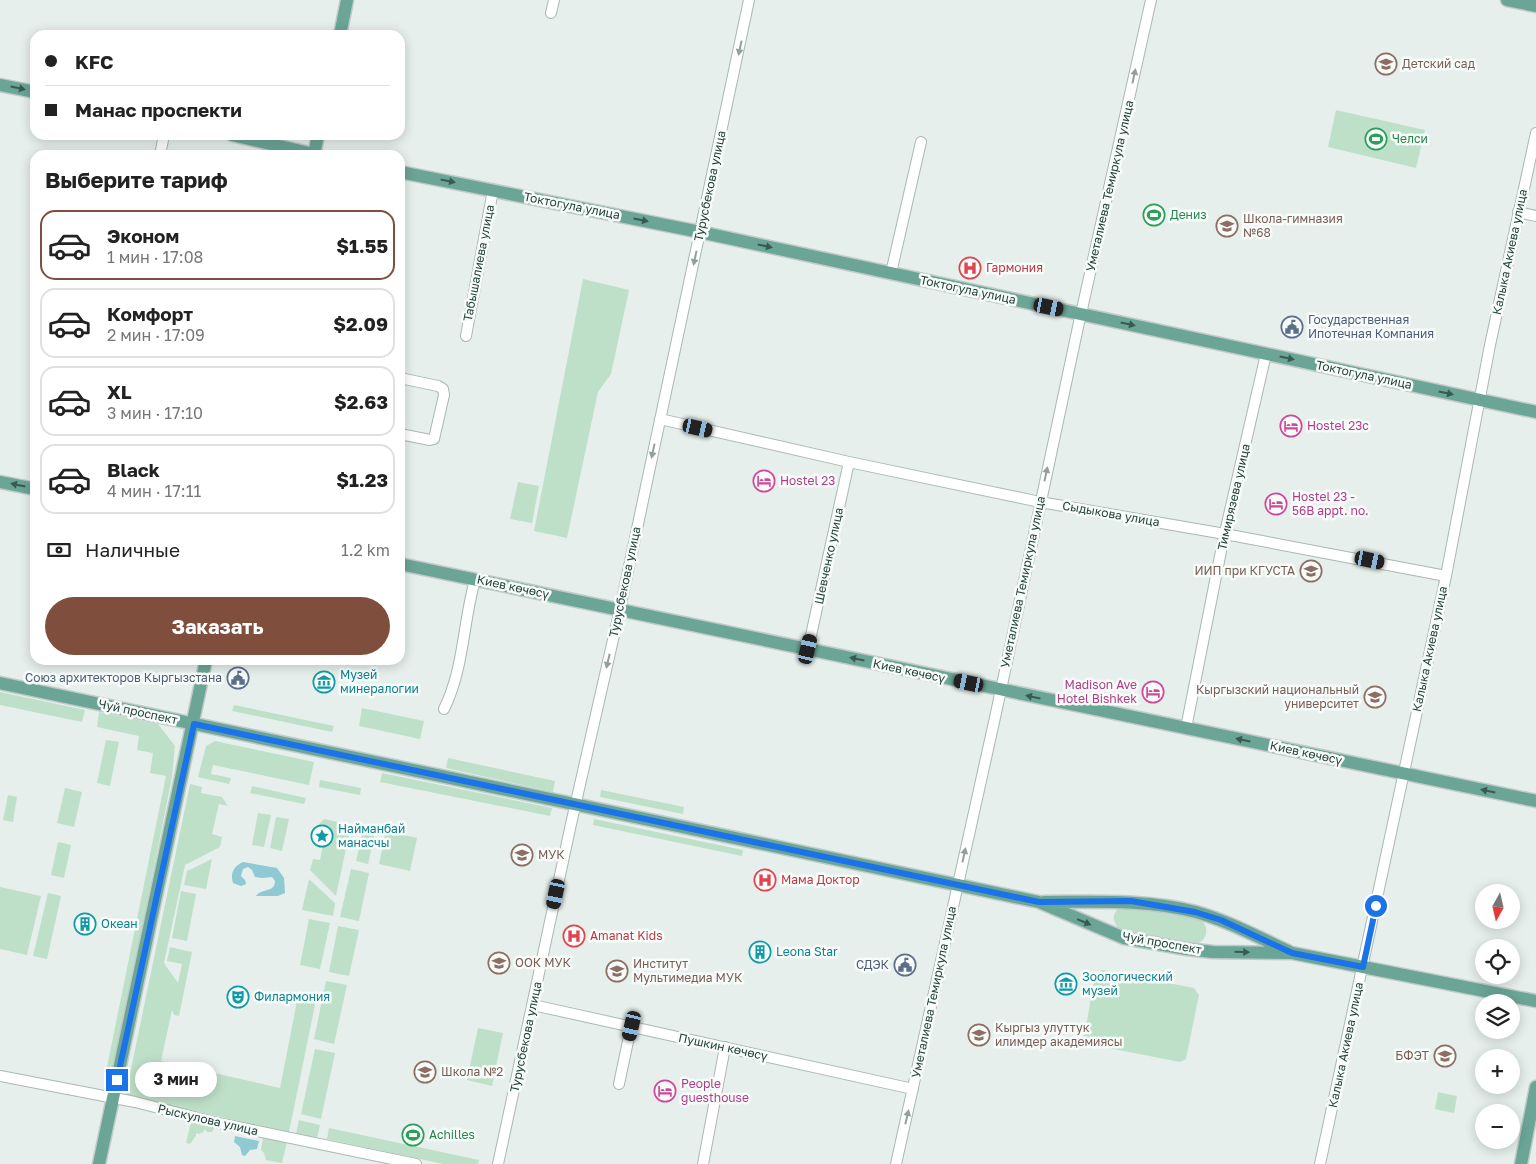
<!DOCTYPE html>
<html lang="ru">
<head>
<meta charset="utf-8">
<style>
  body { margin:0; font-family:"Golos Text",sans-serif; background:#f2f2f2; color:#222; height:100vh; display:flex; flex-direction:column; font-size:19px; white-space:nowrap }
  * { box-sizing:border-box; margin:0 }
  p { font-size:16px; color:#767676 }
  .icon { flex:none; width:28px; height:28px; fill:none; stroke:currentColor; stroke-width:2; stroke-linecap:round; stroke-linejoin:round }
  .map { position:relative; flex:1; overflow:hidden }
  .side { position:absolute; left:30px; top:150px; width:375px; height:515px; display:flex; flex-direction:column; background:#fff; border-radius:15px; box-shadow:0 2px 12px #0003 }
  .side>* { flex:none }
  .top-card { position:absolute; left:30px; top:30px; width:375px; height:110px; border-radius:15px; box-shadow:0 2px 12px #0003; display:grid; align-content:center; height:110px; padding:0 15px; background:#fff }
  .needle { width:32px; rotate:188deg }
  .buttons { position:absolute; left:1475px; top:884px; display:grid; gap:10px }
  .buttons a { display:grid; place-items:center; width:45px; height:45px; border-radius:50%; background:#fff; box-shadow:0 2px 12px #0003; font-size:25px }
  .end { position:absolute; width:22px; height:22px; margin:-11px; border:6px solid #1a73e8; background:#fff; box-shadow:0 0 0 2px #fff }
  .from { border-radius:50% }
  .bubble { position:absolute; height:35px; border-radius:18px; background:#fff; box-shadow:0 2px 12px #0003; font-size:16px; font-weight:700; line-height:35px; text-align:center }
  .car { position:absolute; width:15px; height:30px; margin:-15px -8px; border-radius:6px; box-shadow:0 0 4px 1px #0007; background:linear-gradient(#222 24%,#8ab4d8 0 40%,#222 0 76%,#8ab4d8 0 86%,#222 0) }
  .top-card b { display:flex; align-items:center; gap:18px; height:48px; font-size:19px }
  .top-card b+b { border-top:1px solid #e0e0e0 }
  .top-card i { width:12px; height:12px; background:#222 }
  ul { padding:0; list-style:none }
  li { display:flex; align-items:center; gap:15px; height:70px; margin:0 10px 8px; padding:0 5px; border:2px solid #e0e0e0; border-radius:15px }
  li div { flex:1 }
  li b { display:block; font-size:19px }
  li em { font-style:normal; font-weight:700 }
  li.active { border-color:#804e3d }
  li>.icon { width:45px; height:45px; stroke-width:1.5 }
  h2 { padding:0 15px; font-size:22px; line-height:60px }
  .pay { display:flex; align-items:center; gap:12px; height:55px; padding:0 15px; font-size:19px }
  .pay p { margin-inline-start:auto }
  .action { display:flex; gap:10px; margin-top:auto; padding:10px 15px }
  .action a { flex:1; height:58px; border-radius:30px; background:#804e3d; color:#fff; font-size:20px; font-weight:700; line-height:58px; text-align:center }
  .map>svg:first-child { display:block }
</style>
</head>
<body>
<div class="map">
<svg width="1536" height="1164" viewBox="0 0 1536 1164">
  <rect width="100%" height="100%" fill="#e6efeb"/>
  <path fill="#bfe0c8" d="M1336 110 1425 130 1416 168 1328 147Z
    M583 279 629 290 611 374 598 392 567 538 534 531Z
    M518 482 539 486 532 523 510 519Z
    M0 692 85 710 82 722 0 705Z
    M234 705 334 726 332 732 232 711Z
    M362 708 424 721 420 739 359 726Z
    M99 712 158 724 175 746 172 777 114 1068 107 1067 166 776 150 773 153 753 137 750 139 736 97 727Z
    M106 740 119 742 110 786 97 783Z
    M215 741 314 762 309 785 213 765 211 774 231 778 229 784 198 777 206 746Z
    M448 758 555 781 553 792 446 768Z
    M382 773 552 808 550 816 380 782Z
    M320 780 361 788 360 795 319 787Z
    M190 784 202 787 201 793 222 797 228 806 219 804 212 834 222 837 220 847 185 865 164 963 178 983 182 964 167 961 170 947 192 952 179 1016 174 1015 172 1010 161 1061 280 1088 297 1001 303 996 311 997 315 1005 289 1132 127 1096 126 1093Z
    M252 786 306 798 304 804 250 793Z
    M65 788 82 792 74 827 57 823Z
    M601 790 684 807 683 814 600 797Z
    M8 795 17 797 13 822 3 820Z
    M258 813 271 815 264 847 252 845Z
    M276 817 289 819 282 851 270 848Z
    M324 819 351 825 336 896 310 870 313 859 320 860 326 827 318 825Z
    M594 819 743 850 742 856 593 825Z
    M364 826 376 829 368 864 356 861Z
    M386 831 417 838 410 871 379 864Z
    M58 842 71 845 64 878 51 875Z
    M212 859 206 889 184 885 187 871Z
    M351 869 369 873 359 921 340 917Z
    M309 879 335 903 333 916 302 910Z
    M0 887 41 896 27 955 0 949Z
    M181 891 196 894 187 941 172 938Z
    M48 893 61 896 47 959 33 956Z
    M1127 905 1199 918C1211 927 1208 942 1193 945L1126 933C1111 926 1108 910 1127 905Z
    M309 919 330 923 320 969 300 965Z
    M338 926 359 930 349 976 329 972Z
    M1102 970 1194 988 1199 995 1186 1059 1180 1062 1088 1044 1084 1038 1095 975Z
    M326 981 347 985 334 1044 314 1039Z
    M478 1028 503 1033 492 1086 467 1080Z
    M315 1049 335 1053 321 1119 301 1114Z
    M1438 1092 1457 1096 1454 1113 1435 1109Z
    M299 1120 320 1125 317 1138 296 1134Z
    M191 1122 215 1127 212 1132H207L205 1129 203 1132 199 1134 196 1133V1136L190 1144 186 1143Z
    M329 1128 479 1160 478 1164H443L327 1139Z
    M263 1138 287 1142 282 1163 266 1160 264 1153 261 1150Z"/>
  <path fill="#8ec9d4" d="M243 862 277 868 284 878 285 893 278 896H256C261 888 275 893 275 881L272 877 262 878 255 877 252 870 248 867 243 869 241 876 245 880 246 884 241 886 233 883C230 873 234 866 243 862Z
    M235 1136 259 1141 257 1149 250 1150 245 1156 242 1155 240 1147 234 1142Z"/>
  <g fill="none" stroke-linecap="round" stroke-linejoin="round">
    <g stroke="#a8b8b2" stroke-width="12">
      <path id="minor" d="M551 13 554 0
        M160 155 163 140
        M1518 212 1536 216
        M891 273 921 142
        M466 336 493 190
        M400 378 438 386 443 389 444 395 434 439 430 440 400 434
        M660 419 849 462 1040 502 1225 534 1446 576
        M808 649 849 462
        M444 709C464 669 463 622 475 580
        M1186 728 1223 541 1266 354
        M533 1005 913 1089
        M0 1076 135 1102 214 1122 416 1164
        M619 1084 631 1027
        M498 1164 571 824 620 609 749 0
        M703 1164 725 1047
        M896 1164 996 713 1078 327 1151 0
        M1320 1164 1446 576 1490 345 1536 133"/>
    </g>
    <g stroke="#c2cac8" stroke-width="15">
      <path id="major" d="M1507 0 1536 6
        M340 35 347 0
        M0 85 35 92
        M232 135 318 155
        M314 155 318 135
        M400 172 700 232 1536 412
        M0 482 35 489
        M400 564 1536 801
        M0 683 1039 902 1124 938 1187 949 1213 952 1292 953 1536 1001
        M1044 902C1095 902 1146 899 1196 912 1228 921 1258 937 1288 951
        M99 1164 206 660
        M1521 1164 1536 1087"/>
    </g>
    <use href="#minor" stroke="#fff" stroke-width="10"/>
    <use href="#major" stroke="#6aa596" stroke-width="12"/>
  </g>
  <defs><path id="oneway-solid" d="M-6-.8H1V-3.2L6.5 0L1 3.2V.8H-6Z" transform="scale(1.25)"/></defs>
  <g fill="#92a09c">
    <use href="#oneway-solid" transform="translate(740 48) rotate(102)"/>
    <use href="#oneway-solid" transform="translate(1134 76) rotate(-78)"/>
    <use href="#oneway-solid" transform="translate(695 258) rotate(102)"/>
    <use href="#oneway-solid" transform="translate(653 451) rotate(102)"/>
    <use href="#oneway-solid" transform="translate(1046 474) rotate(-78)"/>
    <use href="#oneway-solid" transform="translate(608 661) rotate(103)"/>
    <use href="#oneway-solid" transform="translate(964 855) rotate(-78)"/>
    <use href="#oneway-solid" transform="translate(907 1117) rotate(-77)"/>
  </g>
  <g fill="#365b51">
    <use href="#oneway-solid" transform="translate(18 88) rotate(12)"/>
    <use href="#oneway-solid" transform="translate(448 181) rotate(11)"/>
    <use href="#oneway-solid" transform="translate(641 220) rotate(11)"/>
    <use href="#oneway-solid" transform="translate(765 246) rotate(12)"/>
    <use href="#oneway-solid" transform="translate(1128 324) rotate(12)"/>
    <use href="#oneway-solid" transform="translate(1287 358) rotate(12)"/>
    <use href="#oneway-solid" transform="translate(1446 393) rotate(12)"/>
    <use href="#oneway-solid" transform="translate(18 485) rotate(-168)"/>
    <use href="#oneway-solid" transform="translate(857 659) rotate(-168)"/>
    <use href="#oneway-solid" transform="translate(1033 697) rotate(-168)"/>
    <use href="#oneway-solid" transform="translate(1243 740) rotate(-168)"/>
    <use href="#oneway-solid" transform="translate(1488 791) rotate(-168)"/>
    <use href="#oneway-solid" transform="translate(1084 922) rotate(23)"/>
    <use href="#oneway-solid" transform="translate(1242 952) rotate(1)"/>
  </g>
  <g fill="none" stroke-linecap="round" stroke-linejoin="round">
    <path stroke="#1a73e8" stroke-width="6" d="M117 1080 194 724 1039 902 1131 901 1195 912 1221 920 1292 953 1363 967 1376 906"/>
  </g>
  <defs>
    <g id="school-ring" transform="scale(1.125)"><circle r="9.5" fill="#f7fbf9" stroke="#8d6e63" stroke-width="1.5"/><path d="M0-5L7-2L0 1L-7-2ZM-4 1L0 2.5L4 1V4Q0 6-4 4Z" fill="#8d6e63"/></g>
    <g id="stadium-ring" transform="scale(1.125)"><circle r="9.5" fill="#f7fbf9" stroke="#2e9e5b" stroke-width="1.5"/><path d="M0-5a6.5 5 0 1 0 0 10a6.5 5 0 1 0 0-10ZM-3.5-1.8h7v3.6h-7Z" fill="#2e9e5b"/></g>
    <g id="hospital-ring" transform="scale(1.125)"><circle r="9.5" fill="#f7fbf9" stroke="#e0444e" stroke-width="1.5"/><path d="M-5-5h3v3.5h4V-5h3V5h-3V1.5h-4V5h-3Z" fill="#e0444e"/></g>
    <g id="civic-ring" transform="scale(1.125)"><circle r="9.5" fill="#f7fbf9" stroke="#5c6f8a" stroke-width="1.5"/><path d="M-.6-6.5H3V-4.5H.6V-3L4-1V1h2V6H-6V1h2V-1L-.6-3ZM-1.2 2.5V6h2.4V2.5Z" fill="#5c6f8a"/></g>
    <g id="hotel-ring" transform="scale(1.125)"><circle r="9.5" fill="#f7fbf9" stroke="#d1479c" stroke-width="1.5"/><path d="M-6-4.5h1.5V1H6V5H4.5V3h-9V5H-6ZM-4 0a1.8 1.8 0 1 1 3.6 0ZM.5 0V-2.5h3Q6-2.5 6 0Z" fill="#d1479c"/></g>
    <g id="university-ring" transform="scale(1.125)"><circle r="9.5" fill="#f7fbf9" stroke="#8d6e63" stroke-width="1.5"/><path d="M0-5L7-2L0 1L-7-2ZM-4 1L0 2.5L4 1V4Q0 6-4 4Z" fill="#8d6e63"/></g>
    <g id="museum-ring" transform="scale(1.125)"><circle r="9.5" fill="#f7fbf9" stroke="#0f9aa8" stroke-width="1.5"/><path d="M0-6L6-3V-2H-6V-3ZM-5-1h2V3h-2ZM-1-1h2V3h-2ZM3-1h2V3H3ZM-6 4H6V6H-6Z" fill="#0f9aa8"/></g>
    <g id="sight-ring" transform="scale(1.125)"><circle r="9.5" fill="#f7fbf9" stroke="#0f9aa8" stroke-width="1.5"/><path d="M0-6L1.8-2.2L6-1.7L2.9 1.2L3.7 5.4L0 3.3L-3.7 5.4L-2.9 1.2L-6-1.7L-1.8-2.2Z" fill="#0f9aa8"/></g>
    <g id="building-ring" transform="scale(1.125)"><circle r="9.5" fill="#f7fbf9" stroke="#0f9aa8" stroke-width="1.5"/><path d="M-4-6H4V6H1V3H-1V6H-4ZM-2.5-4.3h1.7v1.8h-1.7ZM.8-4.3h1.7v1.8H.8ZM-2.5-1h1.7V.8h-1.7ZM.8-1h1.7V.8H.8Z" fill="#0f9aa8"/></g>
    <g id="theatre-ring" transform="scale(1.125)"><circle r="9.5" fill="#f7fbf9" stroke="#0f9aa8" stroke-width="1.5"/><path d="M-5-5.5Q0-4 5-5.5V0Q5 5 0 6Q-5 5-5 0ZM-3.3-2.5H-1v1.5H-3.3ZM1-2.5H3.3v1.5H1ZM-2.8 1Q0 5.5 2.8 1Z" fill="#0f9aa8"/></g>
  </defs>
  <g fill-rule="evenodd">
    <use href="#school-ring" x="1386" y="64"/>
    <use href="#stadium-ring" x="1376" y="139"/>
    <use href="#stadium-ring" x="1154" y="215"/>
    <use href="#school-ring" x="1227" y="226"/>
    <use href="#hospital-ring" x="970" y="268"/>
    <use href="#civic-ring" x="1292" y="327"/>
    <use href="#hotel-ring" x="1291" y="426"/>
    <use href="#hotel-ring" x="764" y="481"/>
    <use href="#hotel-ring" x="1276" y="504"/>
    <use href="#university-ring" x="1311" y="571"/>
    <use href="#civic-ring" x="238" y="678"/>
    <use href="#museum-ring" x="324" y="682"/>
    <use href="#hotel-ring" x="1153" y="692"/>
    <use href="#university-ring" x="1375" y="697"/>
    <use href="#sight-ring" x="322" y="836"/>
    <use href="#university-ring" x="522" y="855"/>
    <use href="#hospital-ring" x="765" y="880"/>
    <use href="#building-ring" x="85" y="924"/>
    <use href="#hospital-ring" x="574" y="936"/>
    <use href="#building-ring" x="760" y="952"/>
    <use href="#university-ring" x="499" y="963"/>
    <use href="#civic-ring" x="905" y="965"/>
    <use href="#university-ring" x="617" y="971"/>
    <use href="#museum-ring" x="1066" y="984"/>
    <use href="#theatre-ring" x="238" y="997"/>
    <use href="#university-ring" x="979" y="1035"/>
    <use href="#university-ring" x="1445" y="1056"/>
    <use href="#school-ring" x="425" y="1072"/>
    <use href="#hotel-ring" x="665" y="1091"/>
    <use href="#stadium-ring" x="413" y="1135"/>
  </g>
  <g text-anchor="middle" stroke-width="5" stroke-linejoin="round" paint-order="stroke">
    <g font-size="12" fill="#785e54" stroke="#f7fbf9" text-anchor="start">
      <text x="1402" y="68">Детский сад</text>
      <text x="1243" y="223">Школа-гимназия<tspan x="1243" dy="14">№68</tspan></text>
      <text x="1295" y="575" text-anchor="end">ИИП при КГУСТА</text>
      <text x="1359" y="694" text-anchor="end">Кыргызский национальный<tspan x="1359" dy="14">университет</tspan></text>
      <text x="538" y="859">МУК</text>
      <text x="515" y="967">ООК МУК</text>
      <text x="633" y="968">Институт<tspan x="633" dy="14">Мультимедиа МУК</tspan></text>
      <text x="995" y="1032">Кыргыз улуттук<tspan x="995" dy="14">илимдер академиясы</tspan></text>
      <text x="1429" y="1060" text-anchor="end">БФЭТ</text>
      <text x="441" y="1076">Школа №2</text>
    </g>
    <g font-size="12" fill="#27864d" stroke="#f7fbf9" text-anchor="start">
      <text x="1392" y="143">Челси</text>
      <text x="1170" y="219">Дениз</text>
      <text x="429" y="1139">Achilles</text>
    </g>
    <g font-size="12" fill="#24423a" stroke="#f7fbf9">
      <text transform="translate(710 186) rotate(-78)" y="4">Турусбекова улица</text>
      <text transform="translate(1110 186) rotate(-77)" y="4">Уметалиева Темиркула улица</text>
      <text transform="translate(572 206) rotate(11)" y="4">Токтогула улица</text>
      <text transform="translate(1510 252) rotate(-78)" y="4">Калыка Акиева улица</text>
      <text transform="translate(479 263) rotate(-79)" y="4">Табышалиева улица</text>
      <text transform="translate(968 290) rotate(12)" y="4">Токтогула улица</text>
      <text transform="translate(1364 375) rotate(12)" y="4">Токтогула улица</text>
      <text transform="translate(1234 497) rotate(-77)" y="4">Тимирязева улица</text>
      <text transform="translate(1111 514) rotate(10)" y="4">Сыдыкова улица</text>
      <text transform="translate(829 556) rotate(-78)" y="4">Шевченко улица</text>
      <text transform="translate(625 582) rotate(-78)" y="4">Турусбекова улица</text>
      <text transform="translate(1023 582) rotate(-78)" y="4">Уметалиева Темиркула улица</text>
      <text transform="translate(513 587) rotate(12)" y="4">Киев көчөсү</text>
      <text transform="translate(1430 649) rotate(-78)" y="4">Калыка Акиева улица</text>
      <text transform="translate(909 671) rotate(12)" y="4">Киев көчөсү</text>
      <text transform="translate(138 712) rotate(12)" y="4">Чуй проспект</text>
      <text transform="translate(1306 753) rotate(12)" y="4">Киев көчөсү</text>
      <text transform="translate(1162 943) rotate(10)" y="4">Чуй проспект</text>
      <text transform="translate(934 992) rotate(-78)" y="4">Уметалиева Темиркула улица</text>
      <text transform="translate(526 1037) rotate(-78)" y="4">Турусбекова улица</text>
      <text transform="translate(1346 1045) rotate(-78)" y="4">Калыка Акиева улица</text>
      <text transform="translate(723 1047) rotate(12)" y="4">Пушкин көчөсү</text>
      <text transform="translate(208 1120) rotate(13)" y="4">Рыскулова улица</text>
    </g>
    <g font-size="12" fill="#be3a42" stroke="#f7fbf9" text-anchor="start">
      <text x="986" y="272">Гармония</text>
      <text x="781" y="884">Мама Доктор</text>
      <text x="590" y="940">Amanat Kids</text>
    </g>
    <g font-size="12" fill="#4e5e75" stroke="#f7fbf9" text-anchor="end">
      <text x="1308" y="324" text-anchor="start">Государственная<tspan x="1308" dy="14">Ипотечная Компания</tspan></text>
      <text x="222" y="682">Союз архитекторов Кыргызстана</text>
      <text x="889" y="969">СДЭК</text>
    </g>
    <g font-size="12" fill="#b23c85" stroke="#f7fbf9" text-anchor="start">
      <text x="1307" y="430">Hostel 23c</text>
      <text x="780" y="485">Hostel 23</text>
      <text x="1292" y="501">Hostel 23 -<tspan x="1292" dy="14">56B appt. no.</tspan></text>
      <text x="1137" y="689" text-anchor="end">Madison Ave<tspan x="1137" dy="14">Hotel Bishkek</tspan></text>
      <text x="681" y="1088">People<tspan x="681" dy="14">guesthouse</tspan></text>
    </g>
    <g font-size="12" fill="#0d838f" stroke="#f7fbf9" text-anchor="start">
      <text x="340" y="679">Музей<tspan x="340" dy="14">минералогии</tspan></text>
      <text x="338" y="833">Найманбай<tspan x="338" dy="14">манасчы</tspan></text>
      <text x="101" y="928">Океан</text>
      <text x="776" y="956">Leona Star</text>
      <text x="1082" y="981">Зоологический<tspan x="1082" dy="14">музей</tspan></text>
      <text x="254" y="1001">Филармония</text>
    </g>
  </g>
</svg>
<div class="buttons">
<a><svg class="needle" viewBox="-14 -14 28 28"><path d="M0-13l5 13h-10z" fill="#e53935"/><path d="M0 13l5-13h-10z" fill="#767676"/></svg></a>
<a><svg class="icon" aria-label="locate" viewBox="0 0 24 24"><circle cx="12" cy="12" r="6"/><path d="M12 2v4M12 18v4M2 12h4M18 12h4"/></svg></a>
<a><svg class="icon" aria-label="layers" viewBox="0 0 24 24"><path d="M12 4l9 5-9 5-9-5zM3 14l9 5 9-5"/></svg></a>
<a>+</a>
<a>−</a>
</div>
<i class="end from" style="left:1376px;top:906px"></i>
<i class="end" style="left:117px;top:1080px"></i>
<div class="bubble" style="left:135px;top:1062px;width:82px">3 мин</div>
<i class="car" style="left:1049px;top:307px;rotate:102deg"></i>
<i class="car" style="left:698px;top:428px;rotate:103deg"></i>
<i class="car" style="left:1370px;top:560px;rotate:102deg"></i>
<i class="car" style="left:808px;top:649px;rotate:13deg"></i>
<i class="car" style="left:969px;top:683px;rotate:282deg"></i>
<i class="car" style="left:556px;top:894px;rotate:192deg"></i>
<i class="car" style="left:632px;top:1026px;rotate:193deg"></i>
<div class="top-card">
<b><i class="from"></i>KFC</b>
<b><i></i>Манас проспекти</b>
</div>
<section class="side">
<h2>Выберите тариф</h2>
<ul>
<li class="active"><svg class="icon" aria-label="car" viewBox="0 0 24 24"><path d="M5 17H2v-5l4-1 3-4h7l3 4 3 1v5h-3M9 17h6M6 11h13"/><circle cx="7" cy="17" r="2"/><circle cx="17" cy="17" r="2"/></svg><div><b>Эконом</b><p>1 мин · 17:08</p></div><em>$1.55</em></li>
<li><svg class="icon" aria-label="car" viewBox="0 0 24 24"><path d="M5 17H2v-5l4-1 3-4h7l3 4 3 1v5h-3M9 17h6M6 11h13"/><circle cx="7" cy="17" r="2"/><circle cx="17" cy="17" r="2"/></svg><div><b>Комфорт</b><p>2 мин · 17:09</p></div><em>$2.09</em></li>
<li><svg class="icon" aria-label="car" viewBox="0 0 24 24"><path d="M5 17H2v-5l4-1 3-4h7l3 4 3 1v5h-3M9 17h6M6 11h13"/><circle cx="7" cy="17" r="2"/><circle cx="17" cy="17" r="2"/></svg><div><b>XL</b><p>3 мин · 17:10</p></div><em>$2.63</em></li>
<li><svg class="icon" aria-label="car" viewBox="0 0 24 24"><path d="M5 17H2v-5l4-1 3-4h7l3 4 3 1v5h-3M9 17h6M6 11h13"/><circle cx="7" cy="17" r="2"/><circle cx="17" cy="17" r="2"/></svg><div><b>Black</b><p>4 мин · 17:11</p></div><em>$1.23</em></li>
</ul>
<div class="pay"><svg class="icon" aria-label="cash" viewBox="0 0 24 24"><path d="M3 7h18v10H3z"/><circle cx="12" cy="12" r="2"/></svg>Наличные<p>1.2 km</p></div>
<div class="action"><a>Заказать</a></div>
</section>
</div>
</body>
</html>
